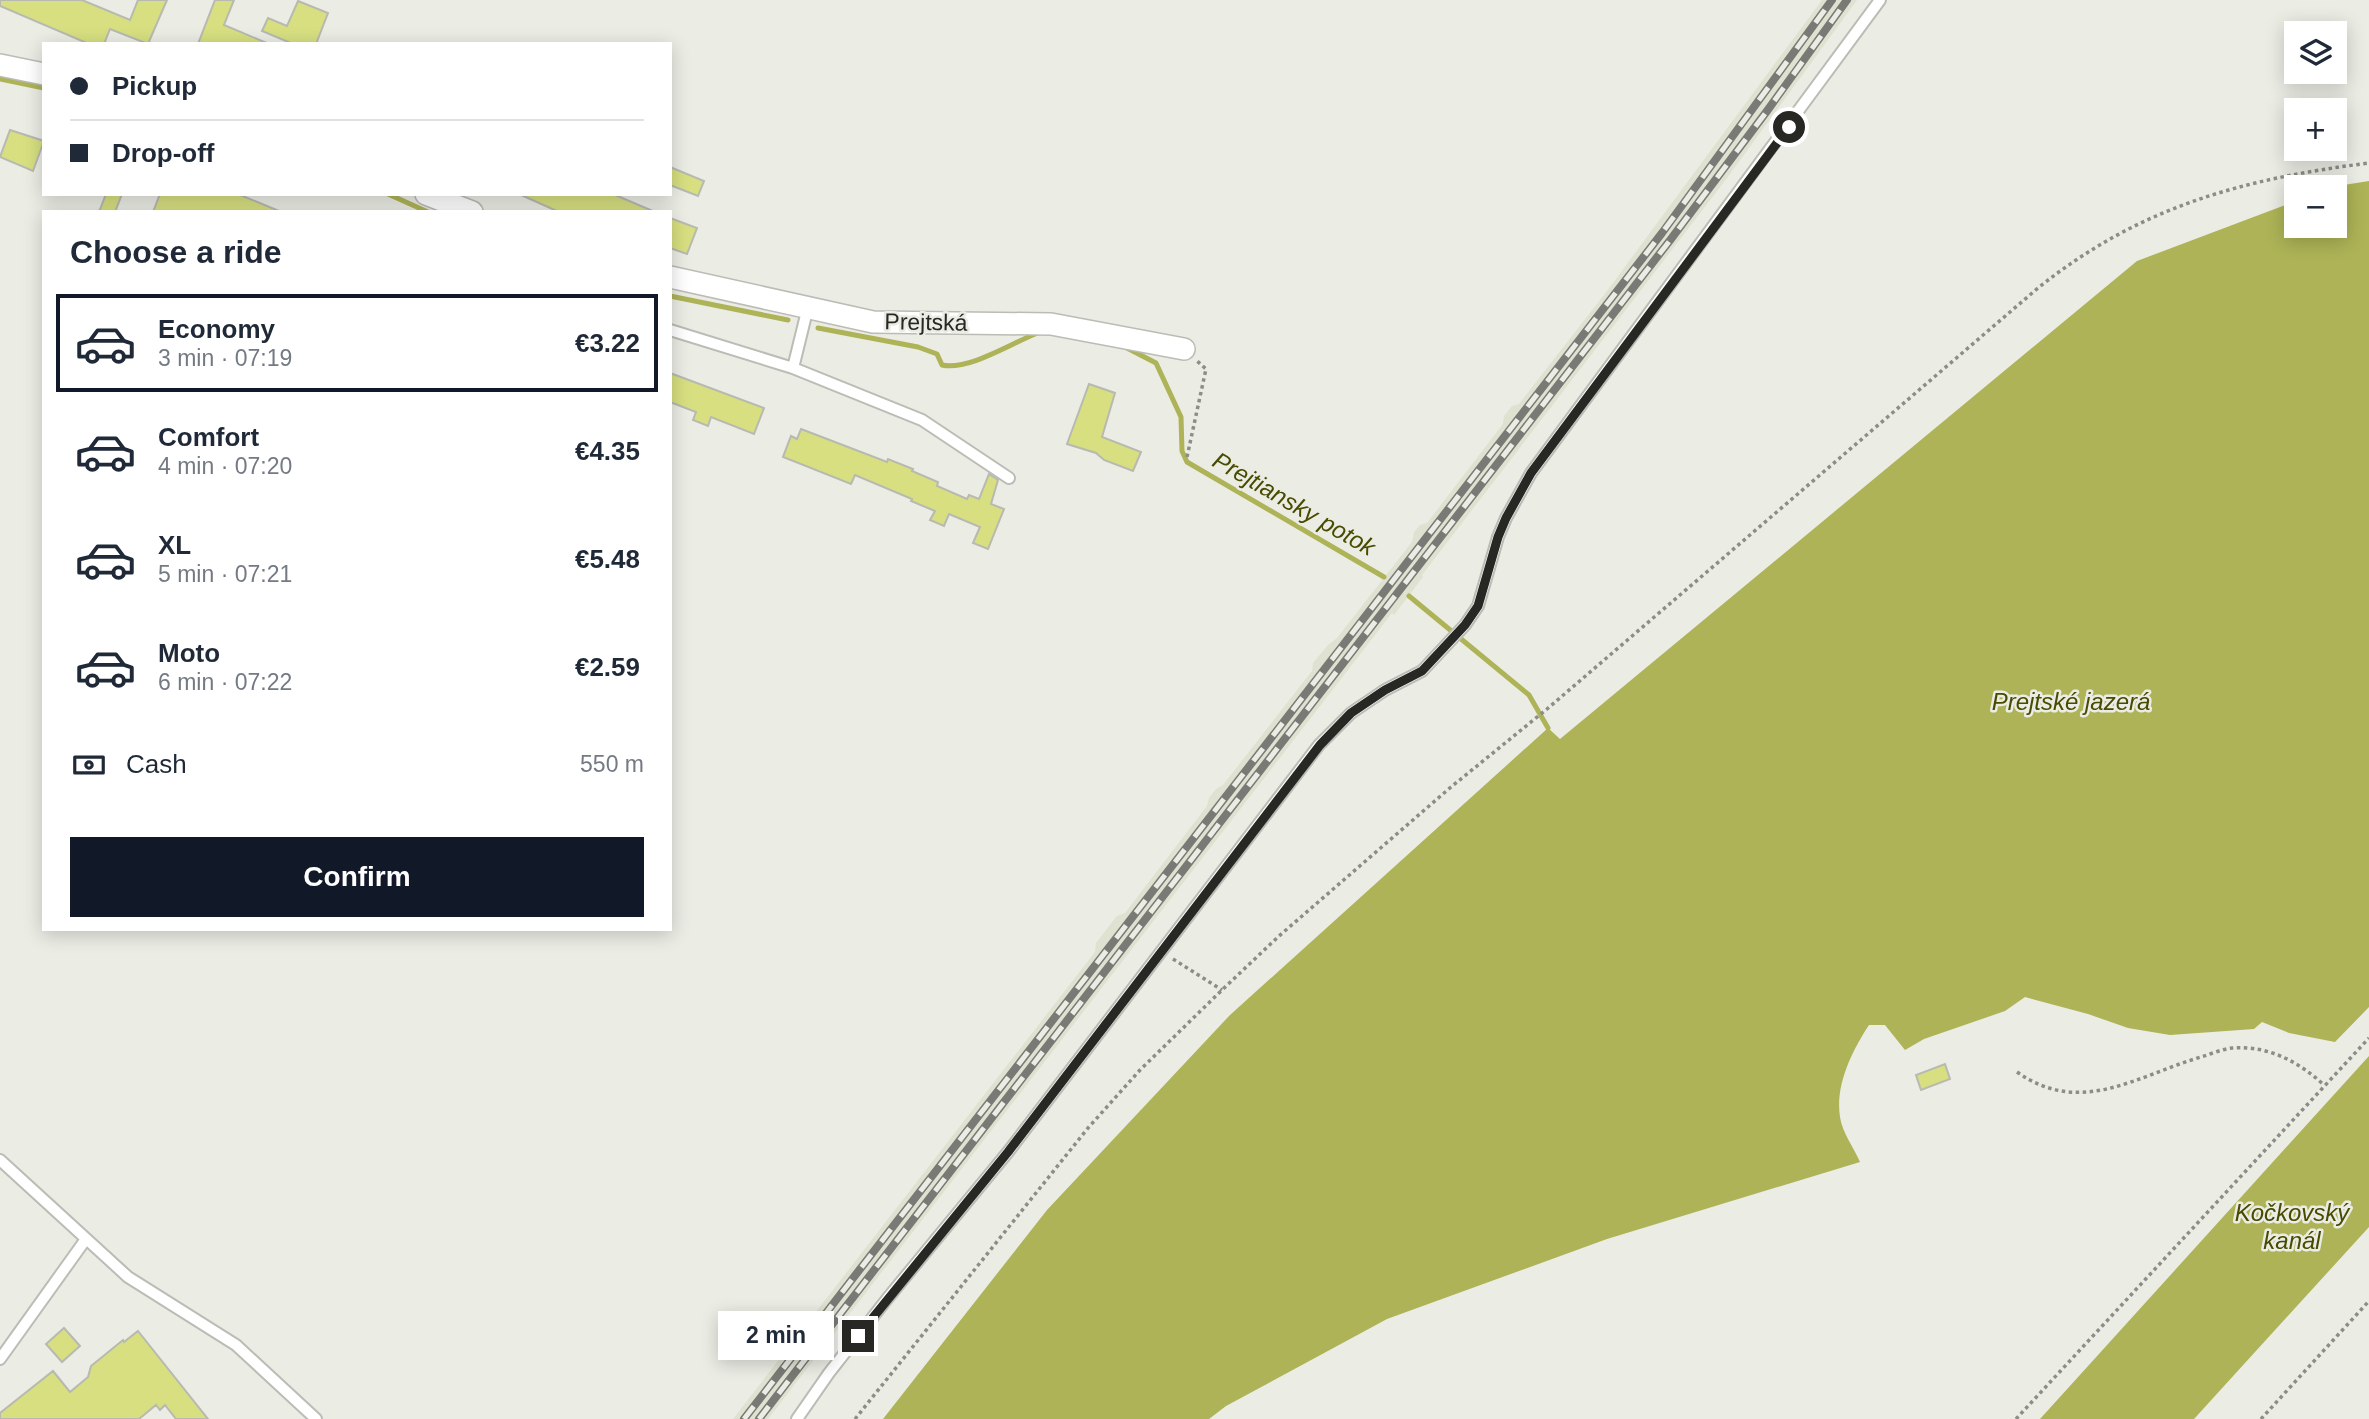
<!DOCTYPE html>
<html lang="en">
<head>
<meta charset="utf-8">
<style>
  body { margin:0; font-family:Arial,sans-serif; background:#f2f2f3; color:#1f2937; height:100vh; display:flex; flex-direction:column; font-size:26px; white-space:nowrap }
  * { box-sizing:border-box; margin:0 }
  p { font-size:23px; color:#747a83 }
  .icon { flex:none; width:38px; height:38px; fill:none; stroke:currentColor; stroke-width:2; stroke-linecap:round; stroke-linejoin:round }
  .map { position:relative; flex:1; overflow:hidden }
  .panel { position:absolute; left:42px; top:210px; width:630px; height:721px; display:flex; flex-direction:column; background:#fff; border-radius:0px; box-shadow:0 4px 18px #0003 }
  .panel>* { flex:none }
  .top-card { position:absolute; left:42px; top:42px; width:630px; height:154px; border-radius:0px; box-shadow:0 4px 18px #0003; display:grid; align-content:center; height:154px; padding:0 28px; background:#fff }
  .tools { position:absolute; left:2284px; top:21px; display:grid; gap:14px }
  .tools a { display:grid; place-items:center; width:63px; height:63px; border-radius:0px; background:#fff; box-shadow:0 4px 18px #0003; font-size:35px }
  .end { position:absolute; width:32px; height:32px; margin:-16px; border:9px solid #272724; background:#fff; box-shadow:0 0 0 4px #fff }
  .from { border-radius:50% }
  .bubble { position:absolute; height:49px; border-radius:0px; background:#fff; box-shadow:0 4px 18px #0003; font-size:23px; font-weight:600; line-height:49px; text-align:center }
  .top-card b { display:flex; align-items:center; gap:24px; height:66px; font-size:26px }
  .top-card b+b { border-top:2px solid #e0e1e3 }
  .top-card i { width:18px; height:18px; background:#1f2937 }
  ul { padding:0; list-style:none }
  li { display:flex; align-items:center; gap:21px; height:98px; margin:0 14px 10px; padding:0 14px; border:4px solid transparent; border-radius:0px }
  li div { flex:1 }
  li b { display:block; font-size:26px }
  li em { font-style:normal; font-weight:600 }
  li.on { border-color:#111827 }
  li>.icon { width:63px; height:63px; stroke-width:1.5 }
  h2 { padding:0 28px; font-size:32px; line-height:84px }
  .pay { display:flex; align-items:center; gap:18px; height:77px; padding:0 28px; font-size:26px }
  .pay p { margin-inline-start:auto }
  .button { display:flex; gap:14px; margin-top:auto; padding:14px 28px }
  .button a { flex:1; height:80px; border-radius:0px; background:#111827; color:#fff; font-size:28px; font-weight:600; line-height:80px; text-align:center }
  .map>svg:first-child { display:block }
</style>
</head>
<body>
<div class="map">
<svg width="2369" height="1419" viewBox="0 0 2369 1419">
  <rect width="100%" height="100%" fill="#ebece4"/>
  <path fill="#dfe1d1" d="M1822 0H1857L1727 178 1422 575 1423 577 1394 615 1392 613 768 1419H733L1095 952 1096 943 1117 916 1125 913 1207 806 1209 798 1216 789 1223 785 1312 671 1313 663 1328 645 1337 638 1412 542 1414 532 1420 525 1427 523 1503 424 1504 416 1512 406 1519 404 1607 291Z"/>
  <path fill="#adb356" d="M2369 181V1007L2335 1042 2289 1033 2262 1022 2254 1029 2170 1035 2128 1028 2088 1014 2025 997 2005 1011 1924 1039 1905 1050 1885 1025H1869C1852 1051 1835 1085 1840 1117 1842 1132 1854 1148 1860 1162L1607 1239 1387 1319 1226 1406 1209 1419H883L1047 1210 1230 1015 1548 728 1560 739 2137 261 2296 201V226H2334V187H2331Z
    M2369 1056V1227L2194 1419H2040Z"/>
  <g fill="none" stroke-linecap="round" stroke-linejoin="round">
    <path stroke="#adb356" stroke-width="5" d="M0 79 44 88
      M388 194 428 212
      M670 296 788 320
      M818 328 918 347 937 354 942 365C969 371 1013 342 1040 332
      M1125 347 1156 363 1181 417 1182 451 1187 462 1384 577
      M1409 596 1529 695 1548 728"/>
  </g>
  <path fill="#d7df81" stroke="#b8b9b1" stroke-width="2" d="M0 0H82L130 20 138 0H167L148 44 110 29 104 44H89L0 6Z
    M215 0H234L224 25 269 44H198Z
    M298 1 328 13 316 44H293L262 31 268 18 287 26Z
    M10 130 44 141 33 171 0 157Z
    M670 167 704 181 698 196 670 185Z
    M106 194H122L115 212H99Z
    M160 194H238L279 211 153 212Z
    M519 194H613L655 212H559Z
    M670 218 697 228 687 254 670 248Z
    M670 373 764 408 754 434 711 417 708 426 693 420 696 412 670 402Z
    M1089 384 1115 393 1102 437 1141 452 1133 471 1104 460 1096 453 1067 444Z
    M801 429 887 462 888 459 913 469 912 471 938 482 937 486 967 499 969 495 979 499 989 474 998 480 991 504 1004 509 988 549 973 543 980 527 949 514 944 526 930 520 935 511 911 501 912 499 855 475 851 484 783 457 791 436 797 439Z
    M1945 1064 1950 1079 1921 1090 1916 1075Z
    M64 1328 80 1346 62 1362 46 1344Z
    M138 1331 208 1419H176L165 1405 160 1410 156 1405 139 1419H0V1413L53 1371 70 1392 88 1377 91 1366 123 1340 124 1342Z"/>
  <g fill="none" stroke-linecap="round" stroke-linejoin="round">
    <g stroke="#bbbcb5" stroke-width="14">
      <path id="service" d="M808 307 793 368 922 420 1009 478
        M670 330 793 368
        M0 1160 128 1277 236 1345 316 1419
        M0 1359 86 1239
        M797 1419 829 1373 887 1299 1008 1152 1319 745 1351 713 1385 690 1422 671 1465 625 1478 606 1498 537 1506 518 1531 473 1880 0"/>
    </g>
    <g stroke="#bbbcb5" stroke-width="24">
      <path id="minor" d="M0 65 44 74
        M426 194 472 212
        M670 277 873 322 1051 324 1184 349"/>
    </g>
    <path stroke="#8c8d87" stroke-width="3.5" stroke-dasharray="3.5 3.5" stroke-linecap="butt" d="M1187 457 1206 369 1196 360
      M1173 959 1222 990
      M2017 1072C2081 1117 2136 1076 2201 1057 2211 1054 2222 1049 2232 1048 2268 1045 2299 1062 2324 1085
      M855 1419 1088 1128 1140 1070 1222 990 1279 936 1451 787 1547 709 2038 288C2139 207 2242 179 2369 163
      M2016 1419 2369 1038
      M2261 1419 2369 1301"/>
    <use href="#service" stroke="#fff" stroke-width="10"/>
    <use href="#minor" stroke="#fff" stroke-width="21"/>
    <g stroke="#797a75" stroke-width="8">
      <path id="rail" d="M744 1419 1662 233 1832 0
        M759 1419 1671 239 1767 111 1847 0"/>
    </g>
    <use href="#rail" stroke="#ebece4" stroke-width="5" stroke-dasharray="16" stroke-linecap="butt"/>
  </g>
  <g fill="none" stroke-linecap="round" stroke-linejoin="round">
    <path stroke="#272724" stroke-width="9" d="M858 1336 1008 1152 1320 745 1351 713 1385 690 1422 671 1465 625 1478 606 1498 537 1506 518 1531 473 1789 127"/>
  </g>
  <g text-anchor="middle" stroke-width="5" stroke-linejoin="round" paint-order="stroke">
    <g font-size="23" fill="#272724" stroke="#ebece4">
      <text transform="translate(926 322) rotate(1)" y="8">Prejtská</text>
    </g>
    <g font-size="24" font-style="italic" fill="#484b00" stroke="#ebece4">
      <text transform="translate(1294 504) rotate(30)" y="8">Prejtiansky potok</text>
      <text x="2071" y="710">Prejtské jazerá</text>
      <text x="2292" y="1221">Kočkovský<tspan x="2292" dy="28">kanál</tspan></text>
    </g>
  </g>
</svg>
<div class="tools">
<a><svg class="icon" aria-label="layers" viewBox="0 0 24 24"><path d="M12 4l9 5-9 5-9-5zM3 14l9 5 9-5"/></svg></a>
<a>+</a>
<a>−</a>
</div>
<i class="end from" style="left:1789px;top:127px"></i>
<i class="end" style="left:858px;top:1336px"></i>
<div class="bubble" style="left:718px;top:1311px;width:116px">2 min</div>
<div class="top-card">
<b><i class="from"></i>Pickup</b>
<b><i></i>Drop-off</b>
</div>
<section class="panel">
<h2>Choose a ride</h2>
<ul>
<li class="on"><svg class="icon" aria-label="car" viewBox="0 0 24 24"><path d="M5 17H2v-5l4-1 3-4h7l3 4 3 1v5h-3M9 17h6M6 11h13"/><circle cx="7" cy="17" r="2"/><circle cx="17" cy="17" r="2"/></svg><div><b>Economy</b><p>3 min · 07:19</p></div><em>€3.22</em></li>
<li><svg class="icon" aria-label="car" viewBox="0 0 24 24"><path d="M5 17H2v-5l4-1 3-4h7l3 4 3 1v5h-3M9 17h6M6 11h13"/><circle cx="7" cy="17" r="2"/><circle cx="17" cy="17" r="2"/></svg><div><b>Comfort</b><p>4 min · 07:20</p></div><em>€4.35</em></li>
<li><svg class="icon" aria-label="car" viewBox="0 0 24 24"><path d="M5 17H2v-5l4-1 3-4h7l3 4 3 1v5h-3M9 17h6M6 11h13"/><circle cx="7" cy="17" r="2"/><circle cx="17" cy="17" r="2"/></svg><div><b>XL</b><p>5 min · 07:21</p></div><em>€5.48</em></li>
<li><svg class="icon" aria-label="car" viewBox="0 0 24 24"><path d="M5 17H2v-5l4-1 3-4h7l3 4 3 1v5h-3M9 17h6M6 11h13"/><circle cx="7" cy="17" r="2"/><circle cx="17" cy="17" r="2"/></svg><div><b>Moto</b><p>6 min · 07:22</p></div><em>€2.59</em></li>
</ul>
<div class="pay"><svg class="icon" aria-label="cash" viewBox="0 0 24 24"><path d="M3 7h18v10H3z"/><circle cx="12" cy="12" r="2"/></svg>Cash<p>550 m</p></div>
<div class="button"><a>Confirm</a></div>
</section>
</div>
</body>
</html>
